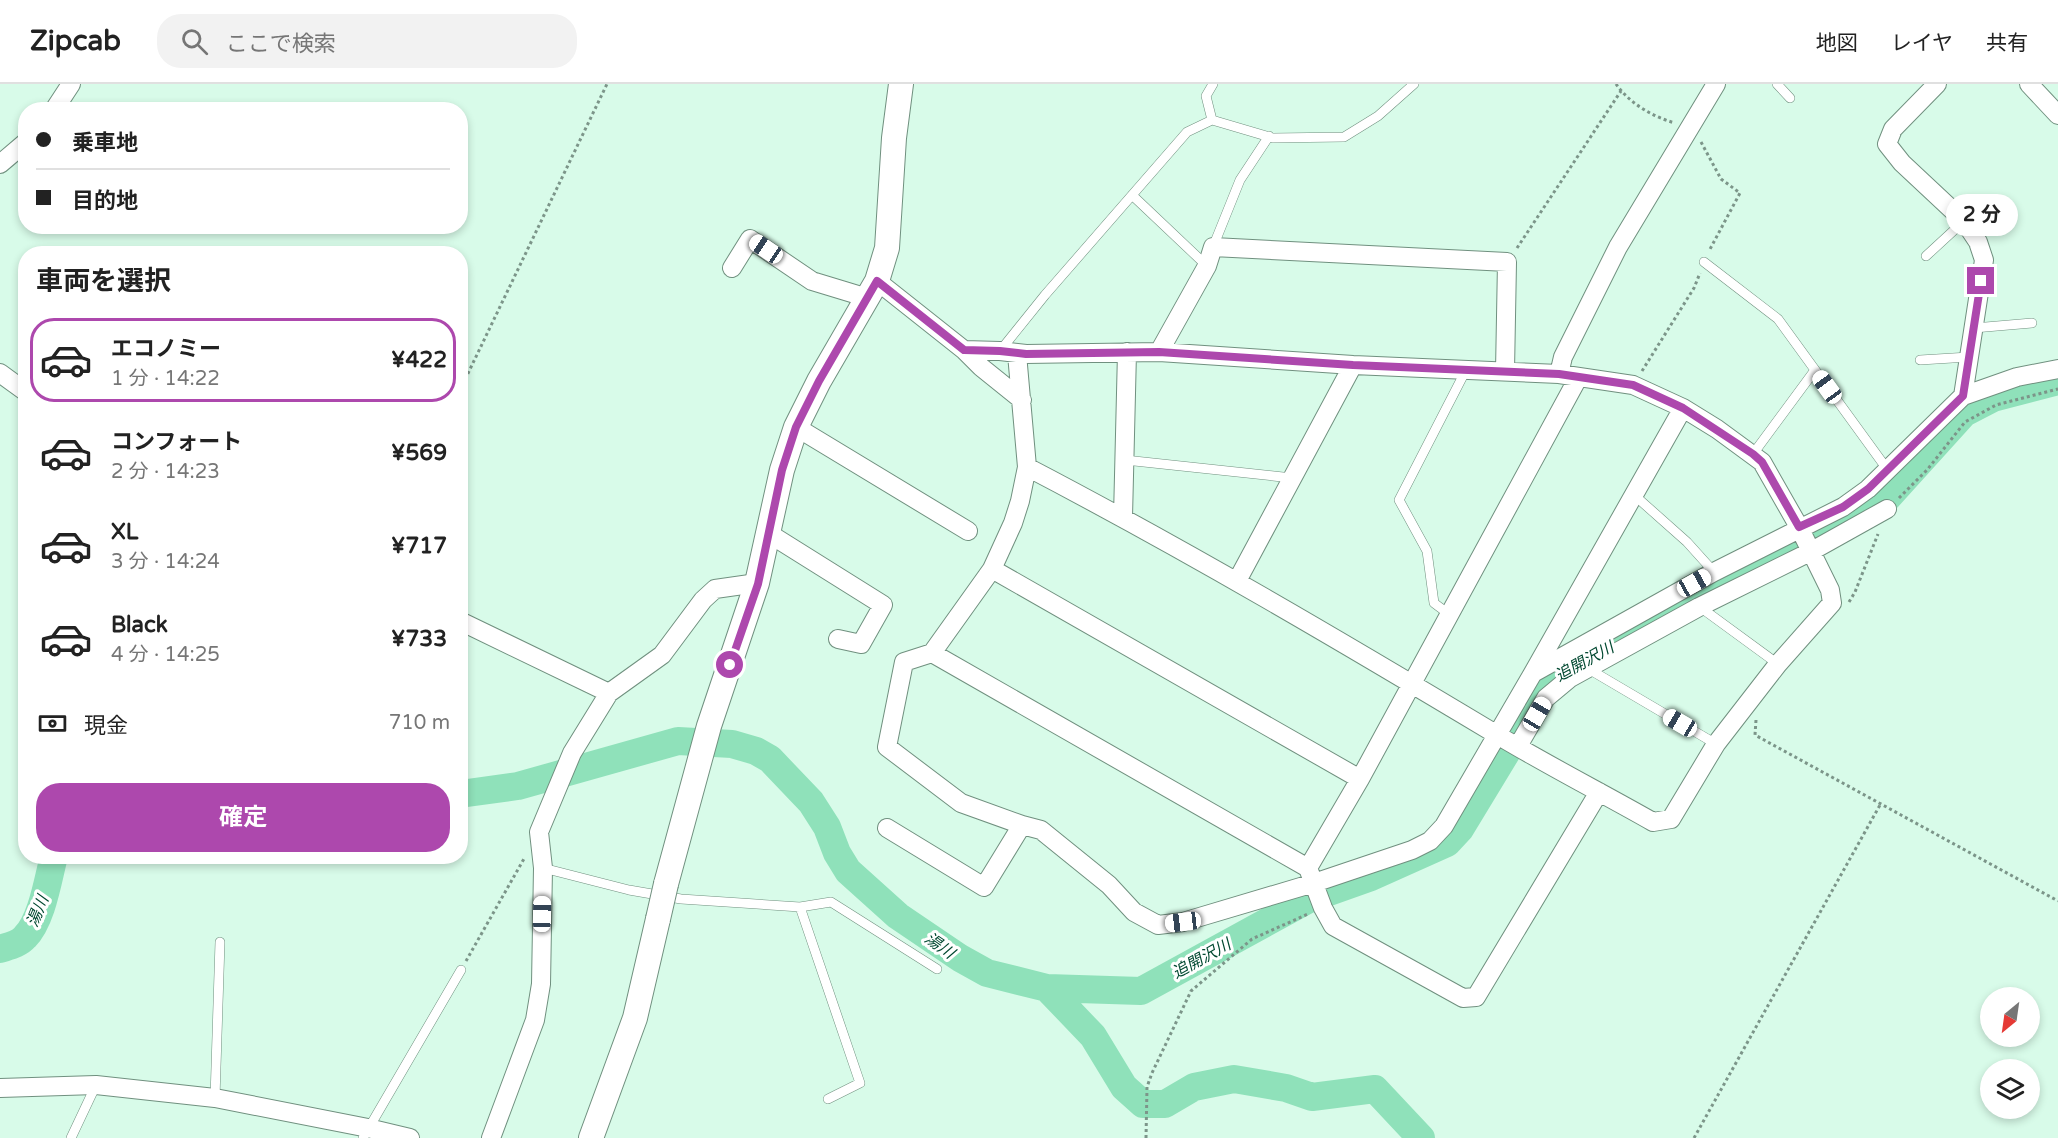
<!DOCTYPE html>
<html lang="ja">
<head>
<meta charset="utf-8">
<style>
  body { margin:0; font-family:"Varela Round","Noto Sans JP",sans-serif; background:#f2f2f2; color:#222; height:100vh; display:flex; flex-direction:column; font-size:22px; white-space:nowrap }
  * { box-sizing:border-box; margin:0 }
  p { font-size:20px; color:#767676 }
  .icon { flex:none; width:33px; height:33px; fill:none; stroke:currentColor; stroke-width:2; stroke-linecap:round; stroke-linejoin:round }
  .map { position:relative; flex:1; overflow:hidden }
  .sheet { position:absolute; left:18px; top:162px; width:450px; height:618px; display:flex; flex-direction:column; background:#fff; border-radius:24px; box-shadow:0 3px 9px #0003 }
  .sheet>* { flex:none }
  .banner { position:absolute; left:18px; top:18px; width:450px; height:132px; border-radius:24px; box-shadow:0 3px 9px #0003; display:grid; align-content:center; height:132px; padding:0 18px; background:#fff }
  .needle { width:39px; rotate:209deg }
  .buttons { position:absolute; left:1980px; top:903px; display:grid; gap:12px }
  .buttons a { display:grid; place-items:center; width:60px; height:60px; border-radius:50%; background:#fff; box-shadow:0 3px 9px #0003; font-size:30px }
  .end { position:absolute; width:27px; height:27px; margin:-14px; border:8px solid #ad48ad; background:#fff; box-shadow:0 0 0 3px #fff }
  .from { border-radius:50% }
  .bubble { position:absolute; height:42px; border-radius:21px; background:#fff; box-shadow:0 3px 9px #0003; font-size:20px; font-weight:700; line-height:42px; text-align:center }
  .car { position:absolute; width:18px; height:36px; margin:-18px -9px; border-radius:8px; box-shadow:0 0 4px 2px #0007; background:linear-gradient(#fff 24%,#345 0 40%,#fff 0 76%,#345 0 86%,#fff 0) }
  .banner b { display:flex; align-items:center; gap:21px; height:57px; font-size:22px }
  .banner b+b { border-top:2px solid #e0e0e0 }
  .banner i { width:15px; height:15px; background:#222 }
  ul { padding:0; list-style:none }
  li { display:flex; align-items:center; gap:18px; height:84px; margin:0 12px 9px; padding:0 6px; border:3px solid transparent; border-radius:24px }
  li div { flex:1 }
  li b { display:block; font-size:22px }
  li em { font-style:normal; font-weight:700 }
  li.selected { border-color:#ad48ad }
  li>.icon { width:54px; height:54px; stroke-width:1.5 }
  h2 { padding:0 18px; font-size:27px; line-height:72px }
  .pay { display:flex; align-items:center; gap:15px; height:66px; padding:0 18px; font-size:22px }
  .pay p { margin-inline-start:auto }
  .primary-button { display:flex; gap:12px; margin-top:auto; padding:12px 18px }
  .primary-button a { flex:1; height:69px; border-radius:24px; background:#ad48ad; color:#fff; font-size:24px; font-weight:700; line-height:69px; text-align:center }
  header { display:flex; align-items:center; gap:36px; box-sizing:border-box; height:84px; padding:0 30px; background:#fff; border-bottom:2px solid #e0e0e0 }
  header strong { font-size:28px }
  nav { display:flex; gap:33px; margin-inline-start:auto; font-size:21px }
  .search { width:420px; height:54px; background:#f2f2f2; display:flex; align-items:center; gap:15px; box-sizing:border-box; padding:0 21px; border-radius:24px; color:#767676; font-size:22px }
  .map>svg:first-child { display:block }
</style>
</head>
<body>
<header>
<strong>Zipcab</strong>
<div class="search"><svg class="icon" aria-label="search" viewBox="0 0 24 24"><circle cx="10" cy="10" r="6"/><path d="M15 15l6 6"/></svg>ここで検索</div>
<nav><a>地図</a><a>レイヤ</a><a>共有</a></nav>
</header>
<div class="map">
<svg width="2058" height="1054" viewBox="0 0 2058 1054">
  <rect width="100%" height="100%" fill="#d8fbe9"/>
  <g fill="none" stroke-linecap="round" stroke-linejoin="round">
    <path stroke="#8fe1ba" stroke-width="28" d="M460 710 518 702 678 657 732 660 756 667 770 675 811 718 827 743 837 769 848 787 898 832 960 874 987 889 1047 904 1141 907 1309 815 1371 793 1447 759 1460 745 1514 656 1531 619 1550 595 1574 579 1813 453 1857 432 1888 413 1964 329 1993 314 2058 297
      M0 865C9 862 19 860 25 853 42 836 48 795 54 772
      M1047 904 1093 952 1124 1003 1143 1020H1165L1194 1003 1234 995 1286 1004 1312 1013 1375 1005 1421 1054"/>
    <g stroke="#70907f" stroke-width="10">
      <path id="lane" d="M1777 0 1790 14
        M1212 36 1206 12 1213 0
        M1132 111 1207 182
        M1213 163 1240 96 1269 52
        M1926 172 1964 137
        M1704 178 1778 235 1887 385
        M1974 244 2032 239
        M1000 267 1045 211 1187 48 1212 36 1273 54 1344 53 1378 32 1414 0
        M1920 276 1969 273
        M1753 370 1815 286
        M1125 376 1292 394
        M1633 410 1687 458 1714 488
        M1700 523 1778 580
        M1450 531 1434 519 1427 467 1399 416 1466 286
        M1587 584 1716 660
        M543 784 629 806 681 815 800 823 831 818 937 885
        M800 823 860 999 828 1015
        M215 1014 220 858
        M71 1054 96 1001
        M363 1054 461 886"/>
    </g>
    <g stroke="#70907f" stroke-width="20">
      <path id="street" d="M2029 0 2058 31
        M54 26 71 0
        M0 80 26 58
        M732 184 750 155 812 197 868 214
        M877 197 964 266 981 283 1022 316
        M964 266 1000 267 1026 270 1159 268 1353 281 1559 290 1633 301 1683 324 1717 345 1762 378 1799 443 1830 506 1832 519 1778 580 1716 660 1671 735 1653 738C1602 709 1549 682 1499 652 1344 559 1188 467 1027 383
        M1159 268 1207 182 1213 163 1507 178 1505 287
        M1017 270 1027 383 1020 417 1013 439 992 485 932 569 904 578 887 663 961 719 1022 741 1041 746 1109 801 1134 828 1158 841 1183 838 1314 799 1412 766 1430 757 1444 742 1533 589 1683 324
        M0 289 26 308
        M1559 290 1563 273 1618 163 1716 0
        M1578 294 1360 695 1308 784 1323 824 1333 842 1463 914 1476 913 1599 708
        M1963 312 2017 293 2058 285
        M796 343 968 447
        M1123 433 1127 268
        M768 449 883 521 861 560 838 555
        M992 485 1360 695
        M1237 497 1353 281
        M460 537 609 609
        M932 569 1308 784
        M1535 588 1714 488 1843 423 1868 405 1963 312 1984 176 1978 158 1964 137 1902 79 1887 60 1893 45 1937 0
        M1518 662 1546 614 1570 594 1699 523 1810 468 1887 425
        M887 744 984 803 1022 741
        M0 1004 96 1001 215 1014 368 1044 410 1054
        M491 1054 535 936 541 900 543 784 539 748 572 669 609 609 662 571 703 516 715 505 757 499"/>
    </g>
    <g stroke="#70907f" stroke-width="26">
      <path id="secondary" d="M666 800 709 642 757 499 782 386 796 343 819 297 877 197 887 164 894 54 901 0
        M591 1054 635 934 658 835"/>
    </g>
    <path stroke="#7c9589" stroke-width="3" stroke-dasharray="3 3" stroke-linecap="butt" d="M1616 0C1629 19 1653 33 1675 39
      M1701 58 1721 95 1740 109 1709 167
      M1517 164 1621 7
      M1642 287 1694 204 1700 189
      M460 306 607 0
      M1899 414 1927 386 1965 338 1996 321 2058 305
      M1849 518 1855 508 1878 450
      M1756 636 1755 651 2058 817
      M466 877 525 773
      M1146 1054 1147 1003 1152 989 1191 907 1252 855 1308 830
      M1694 1054 1880 721"/>
    <use href="#lane" stroke="#fff" stroke-width="9"/>
    <use href="#street" stroke="#fff" stroke-width="18"/>
    <use href="#secondary" stroke="#fff" stroke-width="24"/>
    <g stroke="#70907f" stroke-width="26" stroke-linecap="butt">
      <path id="secondary-bridge" d="M658 835 666 800"/>
    </g>
    <use href="#secondary-bridge" stroke="#fff" stroke-width="24"/>
  </g>
  <g fill="none" stroke-linecap="round" stroke-linejoin="round">
    <path stroke="#ad48ad" stroke-width="8" d="M730 581 758 500 782 386 796 343 819 297 877 197 964 266 1000 267 1026 270 1159 268 1353 281 1559 290 1633 301 1683 324 1753 370 1762 378 1799 443 1843 423 1868 405 1963 312 1981 197"/>
  </g>
  <g text-anchor="middle" stroke-width="6" stroke-linejoin="round" paint-order="stroke">
    <g font-size="16" font-style="italic" fill="#014830" stroke="#fff">
      <text transform="translate(1584 577) rotate(-29)" y="6">追開沢川</text>
      <text transform="translate(37 827) rotate(-68)" y="6">湯川</text>
      <text transform="translate(940 861) rotate(35)" y="6">湯川</text>
      <text transform="translate(1201 874) rotate(-29)" y="6">追開沢川</text>
    </g>
  </g>
</svg>
<div class="buttons">
<a><svg class="needle" viewBox="-14 -14 28 28"><path d="M0-13l5 13h-10z" fill="#e53935"/><path d="M0 13l5-13h-10z" fill="#767676"/></svg></a>
<a><svg class="icon" aria-label="layers" viewBox="0 0 24 24"><path d="M12 4l9 5-9 5-9-5zM3 14l9 5 9-5"/></svg></a>
</div>
<i class="end from" style="left:730px;top:581px"></i>
<i class="end" style="left:1981px;top:197px"></i>
<div class="bubble" style="left:1946px;top:110px;width:72px">2 分</div>
<i class="car" style="left:766px;top:165px;rotate:304deg"></i>
<i class="car" style="left:1827px;top:303px;rotate:324deg"></i>
<i class="car" style="left:1694px;top:499px;rotate:61deg"></i>
<i class="car" style="left:1537px;top:630px;rotate:30deg"></i>
<i class="car" style="left:1680px;top:639px;rotate:300deg"></i>
<i class="car" style="left:542px;top:830px;rotate:1deg"></i>
<i class="car" style="left:1183px;top:838px;rotate:263deg"></i>
<div class="banner">
<b><i class="from"></i>乗車地</b>
<b><i></i>目的地</b>
</div>
<section class="sheet">
<h2>車両を選択</h2>
<ul>
<li class="selected"><svg class="icon" aria-label="car" viewBox="0 0 24 24"><path d="M5 17H2v-5l4-1 3-4h7l3 4 3 1v5h-3M9 17h6M6 11h13"/><circle cx="7" cy="17" r="2"/><circle cx="17" cy="17" r="2"/></svg><div><b>エコノミー</b><p>1 分 · 14:22</p></div><em>¥422</em></li>
<li><svg class="icon" aria-label="car" viewBox="0 0 24 24"><path d="M5 17H2v-5l4-1 3-4h7l3 4 3 1v5h-3M9 17h6M6 11h13"/><circle cx="7" cy="17" r="2"/><circle cx="17" cy="17" r="2"/></svg><div><b>コンフォート</b><p>2 分 · 14:23</p></div><em>¥569</em></li>
<li><svg class="icon" aria-label="car" viewBox="0 0 24 24"><path d="M5 17H2v-5l4-1 3-4h7l3 4 3 1v5h-3M9 17h6M6 11h13"/><circle cx="7" cy="17" r="2"/><circle cx="17" cy="17" r="2"/></svg><div><b>XL</b><p>3 分 · 14:24</p></div><em>¥717</em></li>
<li><svg class="icon" aria-label="car" viewBox="0 0 24 24"><path d="M5 17H2v-5l4-1 3-4h7l3 4 3 1v5h-3M9 17h6M6 11h13"/><circle cx="7" cy="17" r="2"/><circle cx="17" cy="17" r="2"/></svg><div><b>Black</b><p>4 分 · 14:25</p></div><em>¥733</em></li>
</ul>
<div class="pay"><svg class="icon" aria-label="cash" viewBox="0 0 24 24"><path d="M3 7h18v10H3z"/><circle cx="12" cy="12" r="2"/></svg>現金<p>710 m</p></div>
<div class="primary-button"><a>確定</a></div>
</section>
</div>
</body>
</html>
